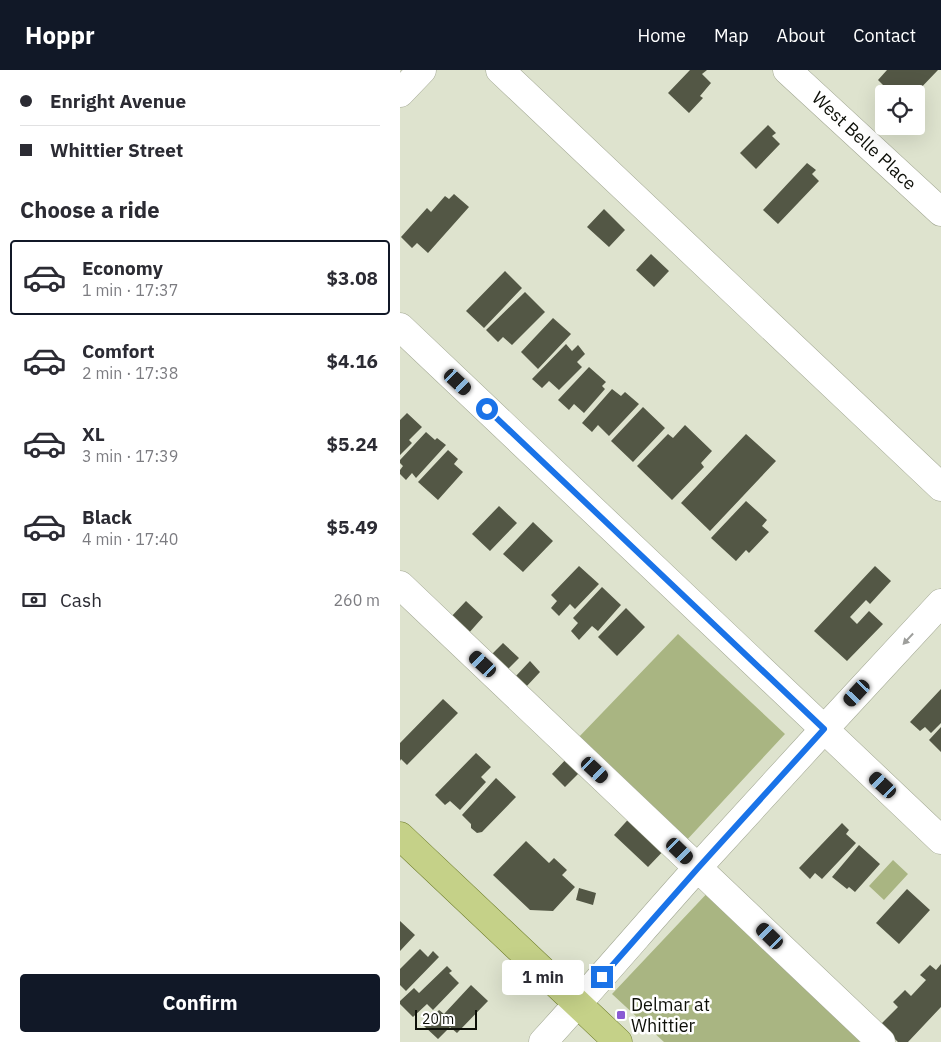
<!DOCTYPE html>
<html lang="en">
<head>
<meta charset="utf-8">
<style>
  body { margin:0; font-family:"IBM Plex Sans",sans-serif; background:#f2f2f3; color:#2b2b33; height:100vh; display:flex; flex-direction:column; font-size:19px; white-space:nowrap }
  * { box-sizing:border-box; margin:0 }
  p { font-size:16px; color:#7c7c81 }
  .icon { flex:none; width:28px; height:28px; fill:none; stroke:currentColor; stroke-width:2; stroke-linecap:round; stroke-linejoin:round }
  .map { position:relative; flex:1; overflow:hidden }
  .side { display:flex; flex-direction:column; background:#fff; width:400px }
  .side>* { flex:none }
  .guide { display:grid; align-content:center; height:110px; padding:0 20px; background:#fff }
  .fabs { position:absolute; left:475px; top:15px; display:grid; gap:10px }
  .fabs a { display:grid; place-items:center; width:50px; height:50px; border-radius:5px; background:#fff; box-shadow:0 5px 20px #0002; font-size:25px }
  .scale { position:absolute; left:15px; bottom:12px; width:62px; box-sizing:border-box; padding-left:5px; border:2px solid #0d0f08; border-top:0; font-size:14px; line-height:18px; white-space:nowrap; color:#0d0f08; -webkit-text-stroke:4px #fff; paint-order:stroke }
  .end { position:absolute; width:22px; height:22px; margin:-11px; border:6px solid #1a73e8; background:#fff; box-shadow:0 0 0 2px #fff }
  .from { border-radius:50% }
  .bubble { position:absolute; height:35px; border-radius:5px; background:#fff; box-shadow:0 5px 20px #0002; font-size:16px; font-weight:700; line-height:35px; text-align:center }
  .car { position:absolute; width:15px; height:30px; margin:-15px -8px; border-radius:6px; box-shadow:0 0 4px 1px #0007; background:linear-gradient(#222 24%,#8ab4d8 0 40%,#222 0 76%,#8ab4d8 0 86%,#222 0) }
  .guide b { display:flex; align-items:center; gap:18px; height:48px; font-size:19px }
  .guide b+b { border-top:1px solid #e1e1e2 }
  .guide i { width:12px; height:12px; background:#2b2b33 }
  ul { padding:0; list-style:none }
  li { display:flex; align-items:center; gap:15px; height:75px; margin:0 10px 8px; padding:0 10px; border:2px solid transparent; border-radius:5px }
  li div { flex:1 }
  li b { display:block; font-size:19px }
  li em { font-style:normal; font-weight:700 }
  li.current { border-color:#111827 }
  li>.icon { width:45px; height:45px; stroke-width:1.5 }
  h2 { padding:0 20px; font-size:22px; line-height:60px }
  .pay { display:flex; align-items:center; gap:12px; height:55px; padding:0 20px; font-size:19px }
  .pay p { margin-inline-start:auto }
  .primary-button { display:flex; gap:10px; margin-top:auto; padding:10px 20px }
  .primary-button a { flex:1; height:58px; border-radius:5px; background:#111827; color:#fff; font-size:20px; font-weight:700; line-height:58px; text-align:center }
  header { display:flex; align-items:center; gap:30px; box-sizing:border-box; height:70px; padding:0 25px; background:#111827; color:#fff }
  header strong { font-size:24px }
  nav { display:flex; gap:28px; margin-inline-start:auto; font-size:18px }
  main { display:flex; flex:1; min-height:0 }
  .map>svg:first-child { display:block }
</style>
</head>
<body>
<header>
<strong>Hoppr</strong>
<nav><a>Home</a><a>Map</a><a>About</a><a>Contact</a></nav>
</header>
<main>
<section class="side">
<div class="guide">
<b><i class="from"></i>Enright Avenue</b>
<b><i></i>Whittier Street</b>
</div>
<h2>Choose a ride</h2>
<ul>
<li class="current"><svg class="icon" aria-label="car" viewBox="0 0 24 24"><path d="M5 17H2v-5l4-1 3-4h7l3 4 3 1v5h-3M9 17h6M6 11h13"/><circle cx="7" cy="17" r="2"/><circle cx="17" cy="17" r="2"/></svg><div><b>Economy</b><p>1 min · 17:37</p></div><em>$3.08</em></li>
<li><svg class="icon" aria-label="car" viewBox="0 0 24 24"><path d="M5 17H2v-5l4-1 3-4h7l3 4 3 1v5h-3M9 17h6M6 11h13"/><circle cx="7" cy="17" r="2"/><circle cx="17" cy="17" r="2"/></svg><div><b>Comfort</b><p>2 min · 17:38</p></div><em>$4.16</em></li>
<li><svg class="icon" aria-label="car" viewBox="0 0 24 24"><path d="M5 17H2v-5l4-1 3-4h7l3 4 3 1v5h-3M9 17h6M6 11h13"/><circle cx="7" cy="17" r="2"/><circle cx="17" cy="17" r="2"/></svg><div><b>XL</b><p>3 min · 17:39</p></div><em>$5.24</em></li>
<li><svg class="icon" aria-label="car" viewBox="0 0 24 24"><path d="M5 17H2v-5l4-1 3-4h7l3 4 3 1v5h-3M9 17h6M6 11h13"/><circle cx="7" cy="17" r="2"/><circle cx="17" cy="17" r="2"/></svg><div><b>Black</b><p>4 min · 17:40</p></div><em>$5.49</em></li>
</ul>
<div class="pay"><svg class="icon" aria-label="cash" viewBox="0 0 24 24"><path d="M3 7h18v10H3z"/><circle cx="12" cy="12" r="2"/></svg>Cash<p>260 m</p></div>
<div class="primary-button"><a>Confirm</a></div>
</section>
<div class="map">
<svg width="541" height="972" viewBox="0 0 541 972">
  <rect width="100%" height="100%" fill="#dee3ce"/>
  <path fill="#a9b582" d="M278 564 385 664 285 772 177 669Z
    M493 790 508 804 484 830 469 816Z
    M313 817 468 963 459 972H264L212 924Z"/>
  <path fill="#535745" d="M290 0H307L302 4 311 13 300 26 303 28 289 43 268 23Z
    M487 0H538L515 24H483L482 22 486 18 478 10Z
    M368 55 376 63 372 66 380 74 356 99 340 83Z
    M407 93 416 100 412 104 419 111 378 154 363 140Z
    M54 124 69 137 28 183 17 173 12 178 1 167 27 138 31 142 45 126 49 129Z
    M204 139 225 160 209 177 187 157Z
    M251 184 269 201 254 217 236 200Z
    M105 201 122 218 84 258 66 241Z
    M125 222 145 242 112 275 103 267 98 272 86 260Z
    M153 248 171 264 138 299 121 282Z
    M166 274 172 281 178 275 185 284 177 292 182 297 159 320 149 311 142 318 132 309Z
    M189 297 206 312 202 316 205 319 184 343 174 334 169 340 158 330Z
    M212 319 221 326 225 322 239 334 209 366 198 355 192 362 182 353Z
    M243 337 265 358 233 392 211 371Z
    M7 343 22 357 9 370 12 373 0 385V350Z
    M285 355 312 381 301 393 304 397 272 430 237 396 268 364 273 368Z
    M26 362 35 370 37 368 46 375 16 408 12 403 6 410 0 404V400L3 396 0 393V390Z
    M346 364 376 391 310 461 281 433Z
    M48 380 58 389 54 394 63 402 38 430 18 412Z
    M346 431 367 450 362 456 369 462 349 483 346 480 336 491 311 468Z
    M99 436 117 453 90 481 72 464Z
    M133 452 153 471 123 502 103 484Z
    M179 496 199 514 175 539 170 534 159 546 151 538 157 531 151 525Z
    M475 496 491 511 470 534 466 530 450 547 457 554 469 541 483 554 447 591 414 561Z
    M202 517 221 535 198 561 192 556 179 570 171 561 178 553 173 548Z
    M66 531 83 547 68 564 50 548Z
    M226 538 245 557 217 586 198 567Z
    M103 573 119 588 108 599 92 584Z
    M130 591 140 602 126 617 115 607Z
    M541 619V653L531 663 525 657 520 661 510 652Z
    M43 629 58 643 7 695 1 689 0 691V673Z
    M541 657V682L529 670Z
    M76 683 91 697 81 707 86 712 60 740 50 731 45 735 35 725Z
    M169 686 183 699 165 717 152 704Z
    M96 708 116 727 82 762 77 763 71 758V754L62 745Z
    M234 743 269 775 248 797 214 765Z
    M442 753 449 760 446 764 456 773 422 809 415 803 410 809 399 798Z
    M126 771 149 793 154 788 167 800 162 805 175 817 153 841 130 840 93 805Z
    M459 775 480 794 455 822 449 817 447 819 432 807Z
    M179 818 196 823 193 835 176 830Z
    M507 819 530 840 499 874 476 853Z
    M0 851 15 865 0 881Z
    M20 879 28 887 33 881 39 887 6 921 0 915V899Z
    M541 894V937L508 972H498L480 955 498 937 493 932 505 920 511 926 526 910 520 905 530 895 536 900Z
    M47 896 52 901 49 903 59 913 33 940 27 934 13 947 0 934V931L14 918 19 923Z
    M71 915 88 931 57 963 50 957 38 969 24 956 39 940 44 944Z"/>
  <g fill="none" stroke-linecap="round" stroke-linejoin="round">
    <g stroke="#a3a894" stroke-width="29">
      <path id="minor" d="M100 0 541 417
        M387 0 541 142
        M0 23 22 0
        M0 257 541 770
        M0 515 481 972
        M143 972C196 914 247 854 299 796 379 708 460 620 541 533"/>
    </g>
    <g stroke="#6b7a27" stroke-width="29">
      <path id="major" d="M0 766 218 972"/>
    </g>
    <use href="#minor" stroke="#fff" stroke-width="28"/>
    <use href="#major" stroke="#c5d188" stroke-width="28"/>
  </g>
  <defs><path id="oneway-solid" d="M-6-.8H1V-3.2L6.5 0L1 3.2V.8H-6Z" transform="scale(1.25)"/></defs>
  <use fill="#9e9f9c" href="#oneway-solid" transform="translate(508 569) rotate(133)"/>
  <g fill="none" stroke-linecap="round" stroke-linejoin="round">
    <path stroke="#1a73e8" stroke-width="6" d="M87 339 424 659 298 798 202 907"/>
  </g>
  <rect fill="#895ad3" stroke="#fff" stroke-width="2" x="216" y="940" width="10" height="10" rx="2.5"/>
  <g text-anchor="middle" stroke-width="5" stroke-linejoin="round" paint-order="stroke">
    <g font-size="18" fill="#0d0f08" stroke="#fff">
      <text transform="translate(464 71) rotate(43)" y="6">West Belle Place</text>
    </g>
    <g font-size="18" fill="#0d0f08" stroke="#fff" text-anchor="start">
      <text x="231" y="941">Delmar at<tspan x="231" dy="21">Whittier</tspan></text>
    </g>
  </g>
</svg>
<div class="fabs">
<a><svg class="icon" aria-label="locate" viewBox="0 0 24 24"><circle cx="12" cy="12" r="6"/><path d="M12 2v4M12 18v4M2 12h4M18 12h4"/></svg></a>
</div>
<div class="scale">20 m</div>
<i class="end from" style="left:87px;top:339px"></i>
<i class="end" style="left:202px;top:907px"></i>
<div class="bubble" style="left:102px;top:890px;width:82px">1 min</div>
<i class="car" style="left:58px;top:312px;rotate:133deg"></i>
<i class="car" style="left:83px;top:594px;rotate:313deg"></i>
<i class="car" style="left:457px;top:623px;rotate:223deg"></i>
<i class="car" style="left:195px;top:700px;rotate:133deg"></i>
<i class="car" style="left:483px;top:715px;rotate:313deg"></i>
<i class="car" style="left:280px;top:781px;rotate:134deg"></i>
<i class="car" style="left:370px;top:866px;rotate:314deg"></i>
</div>
</main>
</body>
</html>
